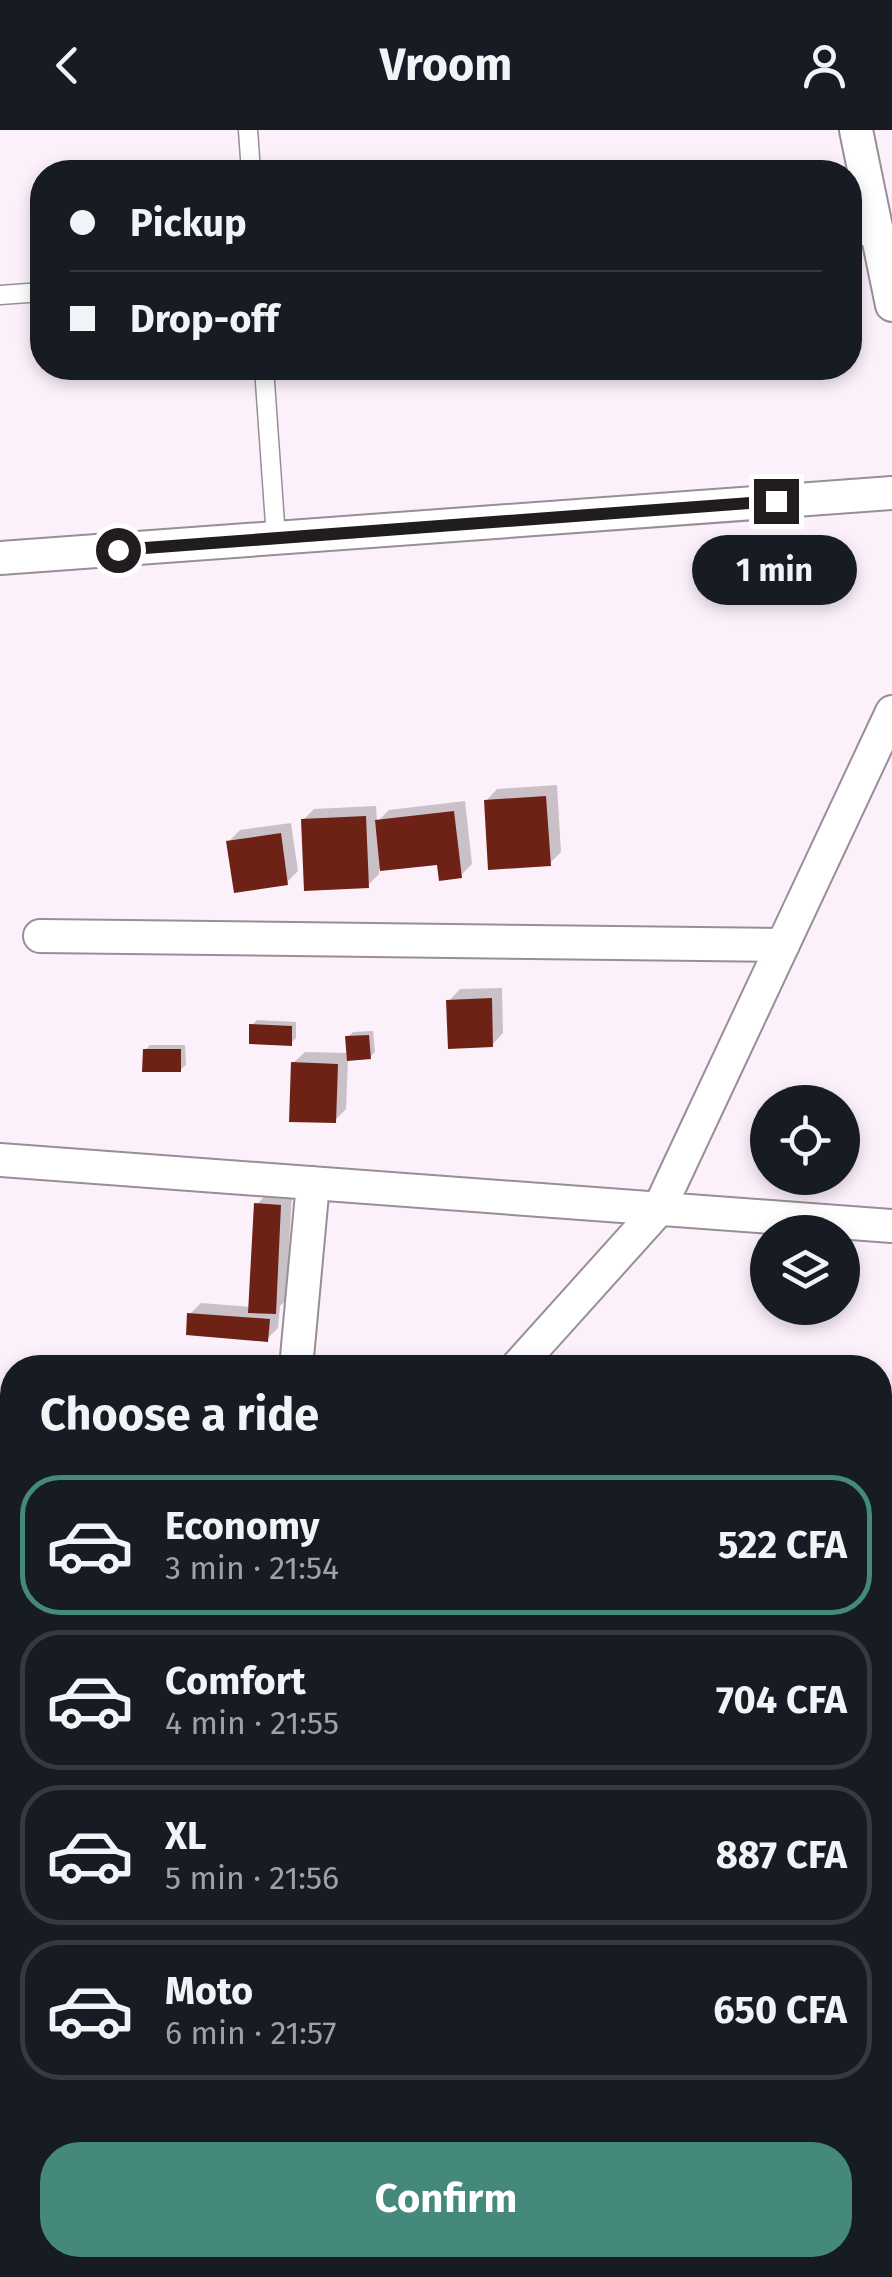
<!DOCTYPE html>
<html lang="en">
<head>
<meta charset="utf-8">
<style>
  body { margin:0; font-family:"Fira Sans",sans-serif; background:#20242c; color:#f1f3f6; height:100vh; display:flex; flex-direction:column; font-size:38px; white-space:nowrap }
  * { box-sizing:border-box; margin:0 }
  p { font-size:32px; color:#9ea1a6 }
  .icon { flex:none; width:55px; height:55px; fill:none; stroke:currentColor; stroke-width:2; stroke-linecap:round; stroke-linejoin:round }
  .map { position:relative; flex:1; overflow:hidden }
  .sheet { position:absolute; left:0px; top:1225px; width:892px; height:922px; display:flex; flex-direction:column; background:#171b24; border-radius:40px 40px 0 0; box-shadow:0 5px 15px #0003 }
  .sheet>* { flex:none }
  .hud { position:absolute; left:30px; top:30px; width:832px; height:220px; border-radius:40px; box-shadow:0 5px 15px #0003; display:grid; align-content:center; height:220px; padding:0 40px; background:#171b24 }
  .controls { position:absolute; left:750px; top:955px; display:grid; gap:20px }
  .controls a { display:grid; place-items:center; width:110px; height:110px; border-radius:50%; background:#171b24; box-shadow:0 5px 15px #0003; font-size:50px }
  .end { position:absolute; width:45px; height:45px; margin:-22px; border:12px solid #201c20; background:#fff; box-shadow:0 0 0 5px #fff }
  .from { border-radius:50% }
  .bubble { position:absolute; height:70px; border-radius:35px; background:#171b24; box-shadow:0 5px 15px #0003; font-size:32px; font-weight:700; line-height:70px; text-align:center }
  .hud b { display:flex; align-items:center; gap:35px; height:95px; font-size:38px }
  .hud b+b { border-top:2px solid #363941 }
  .hud i { width:25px; height:25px; background:#f1f3f6 }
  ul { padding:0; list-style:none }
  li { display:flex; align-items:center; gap:30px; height:140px; margin:0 20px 15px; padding:0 20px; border:5px solid #363941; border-radius:40px }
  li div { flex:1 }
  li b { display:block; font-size:38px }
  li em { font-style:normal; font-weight:700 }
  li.selected { border-color:#45897d }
  li>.icon { width:90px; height:90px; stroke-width:1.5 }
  h2 { padding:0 40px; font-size:45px; line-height:120px }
  .button { display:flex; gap:20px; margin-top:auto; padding:20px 40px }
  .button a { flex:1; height:115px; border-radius:40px; background:#45897d; color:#fff; font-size:40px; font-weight:700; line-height:115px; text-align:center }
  header { display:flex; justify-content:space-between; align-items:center; height:130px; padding:0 40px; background:#171b24; font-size:45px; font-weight:700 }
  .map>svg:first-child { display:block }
</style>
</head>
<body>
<header><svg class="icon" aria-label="back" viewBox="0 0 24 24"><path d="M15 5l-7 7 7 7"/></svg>Vroom<svg class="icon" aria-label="person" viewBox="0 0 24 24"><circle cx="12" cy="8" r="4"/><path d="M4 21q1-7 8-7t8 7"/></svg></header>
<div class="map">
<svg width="892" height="2147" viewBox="0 0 892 2147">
  <rect width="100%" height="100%" fill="#fcf0fb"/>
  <path fill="#0003" d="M557 655 561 722 550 733 486 671 497 659Z
    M465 671 472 734 461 745 439 732 379 739V744L368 755 303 690 314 679 376 676 377 692 389 680Z
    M291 693 298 741 287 752 229 711 240 700Z
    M502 858 503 903 492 915 449 871 460 859Z
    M257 890 296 892V908L291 913 252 895Z
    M373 901 375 922 370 927 348 928 346 979 335 990 293 933 305 922 349 923 348 907 353 902Z
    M150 915H185L186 935 180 940 145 920Z
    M268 1063 292 1064 286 1170 280 1176 278 1198 267 1209 190 1184 201 1173 251 1177 257 1074Z
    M880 1963H892V2025L880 2026Z
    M880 2042 892 2043V2072L880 2071Z
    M880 2079H892V2147H821V2135H880Z"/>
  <path fill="#6e2215" d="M546 666 551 736 488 740 484 670Z
    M454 681 462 748 439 751 437 735 380 741 375 690Z
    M366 686 369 758 304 761 301 689Z
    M281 703 288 755 234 763 226 711Z
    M492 868 493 917 448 919 446 870Z
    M249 894 292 896V916L249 914Z
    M369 905 371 929 347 931 345 906Z
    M143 919H181V942H142Z
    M291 932 338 934 336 993 289 992Z
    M254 1073 281 1075 276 1184 248 1183Z
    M187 1183 270 1189 268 1212 186 1205Z
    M880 1973H892V2029H880Z
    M880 2053 892 2054V2074L880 2073Z
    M880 2090H887L886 2147H818L819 2135H880Z"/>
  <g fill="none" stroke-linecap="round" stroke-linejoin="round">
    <g stroke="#988e98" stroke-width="21">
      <path id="service" d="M248 0 251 42
        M850 107 878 105
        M0 165 42 162
        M264 238 276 408"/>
    </g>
    <g stroke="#988e98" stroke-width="36">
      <path id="minor" d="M856 0 892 175
        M0 428 892 363
        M40 806 783 815
        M0 1030 892 1096
        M296 1238 313 1053
        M516 1238 659 1079 892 582
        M0 1301 12 1302
        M880 1381 892 1382
        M0 1388H12
        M0 1547H12
        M880 1656 892 1657
        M0 1827H12
        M880 1937 892 1938
        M0 2126 12 2099
        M389 2147 391 2135
        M786 2147 787 2135"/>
    </g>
    <use href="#service" stroke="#fff" stroke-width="18"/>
    <use href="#minor" stroke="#fff" stroke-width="32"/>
  </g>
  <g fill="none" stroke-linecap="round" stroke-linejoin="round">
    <path stroke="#201c20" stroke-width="12" d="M118 420 776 371"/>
  </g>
</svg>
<div class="controls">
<a><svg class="icon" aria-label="locate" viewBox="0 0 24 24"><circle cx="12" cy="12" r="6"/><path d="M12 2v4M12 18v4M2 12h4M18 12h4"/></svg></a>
<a><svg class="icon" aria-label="layers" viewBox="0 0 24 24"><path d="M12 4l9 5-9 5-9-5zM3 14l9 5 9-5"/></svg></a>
</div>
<i class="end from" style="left:118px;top:420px"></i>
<i class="end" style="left:776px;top:371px"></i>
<div class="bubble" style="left:692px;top:405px;width:165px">1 min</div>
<div class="hud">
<b><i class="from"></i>Pickup</b>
<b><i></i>Drop-off</b>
</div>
<section class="sheet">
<h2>Choose a ride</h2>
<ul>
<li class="selected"><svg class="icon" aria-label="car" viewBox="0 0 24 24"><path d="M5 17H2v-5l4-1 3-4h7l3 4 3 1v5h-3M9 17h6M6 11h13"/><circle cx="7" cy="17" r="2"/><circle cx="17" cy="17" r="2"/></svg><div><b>Economy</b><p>3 min · 21:54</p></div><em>522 CFA</em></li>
<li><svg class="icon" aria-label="car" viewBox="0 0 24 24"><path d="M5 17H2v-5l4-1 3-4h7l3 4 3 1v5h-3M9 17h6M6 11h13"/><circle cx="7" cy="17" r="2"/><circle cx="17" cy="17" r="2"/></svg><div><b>Comfort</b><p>4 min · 21:55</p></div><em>704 CFA</em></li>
<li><svg class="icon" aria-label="car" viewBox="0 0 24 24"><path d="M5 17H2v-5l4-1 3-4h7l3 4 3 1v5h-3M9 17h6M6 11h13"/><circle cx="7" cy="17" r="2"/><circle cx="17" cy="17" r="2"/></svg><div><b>XL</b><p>5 min · 21:56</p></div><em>887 CFA</em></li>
<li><svg class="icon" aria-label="car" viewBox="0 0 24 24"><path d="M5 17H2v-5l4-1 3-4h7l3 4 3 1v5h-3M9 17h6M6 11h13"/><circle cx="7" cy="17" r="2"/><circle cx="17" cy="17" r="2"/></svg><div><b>Moto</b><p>6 min · 21:57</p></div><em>650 CFA</em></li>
</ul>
<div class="button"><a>Confirm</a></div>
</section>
</div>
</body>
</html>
